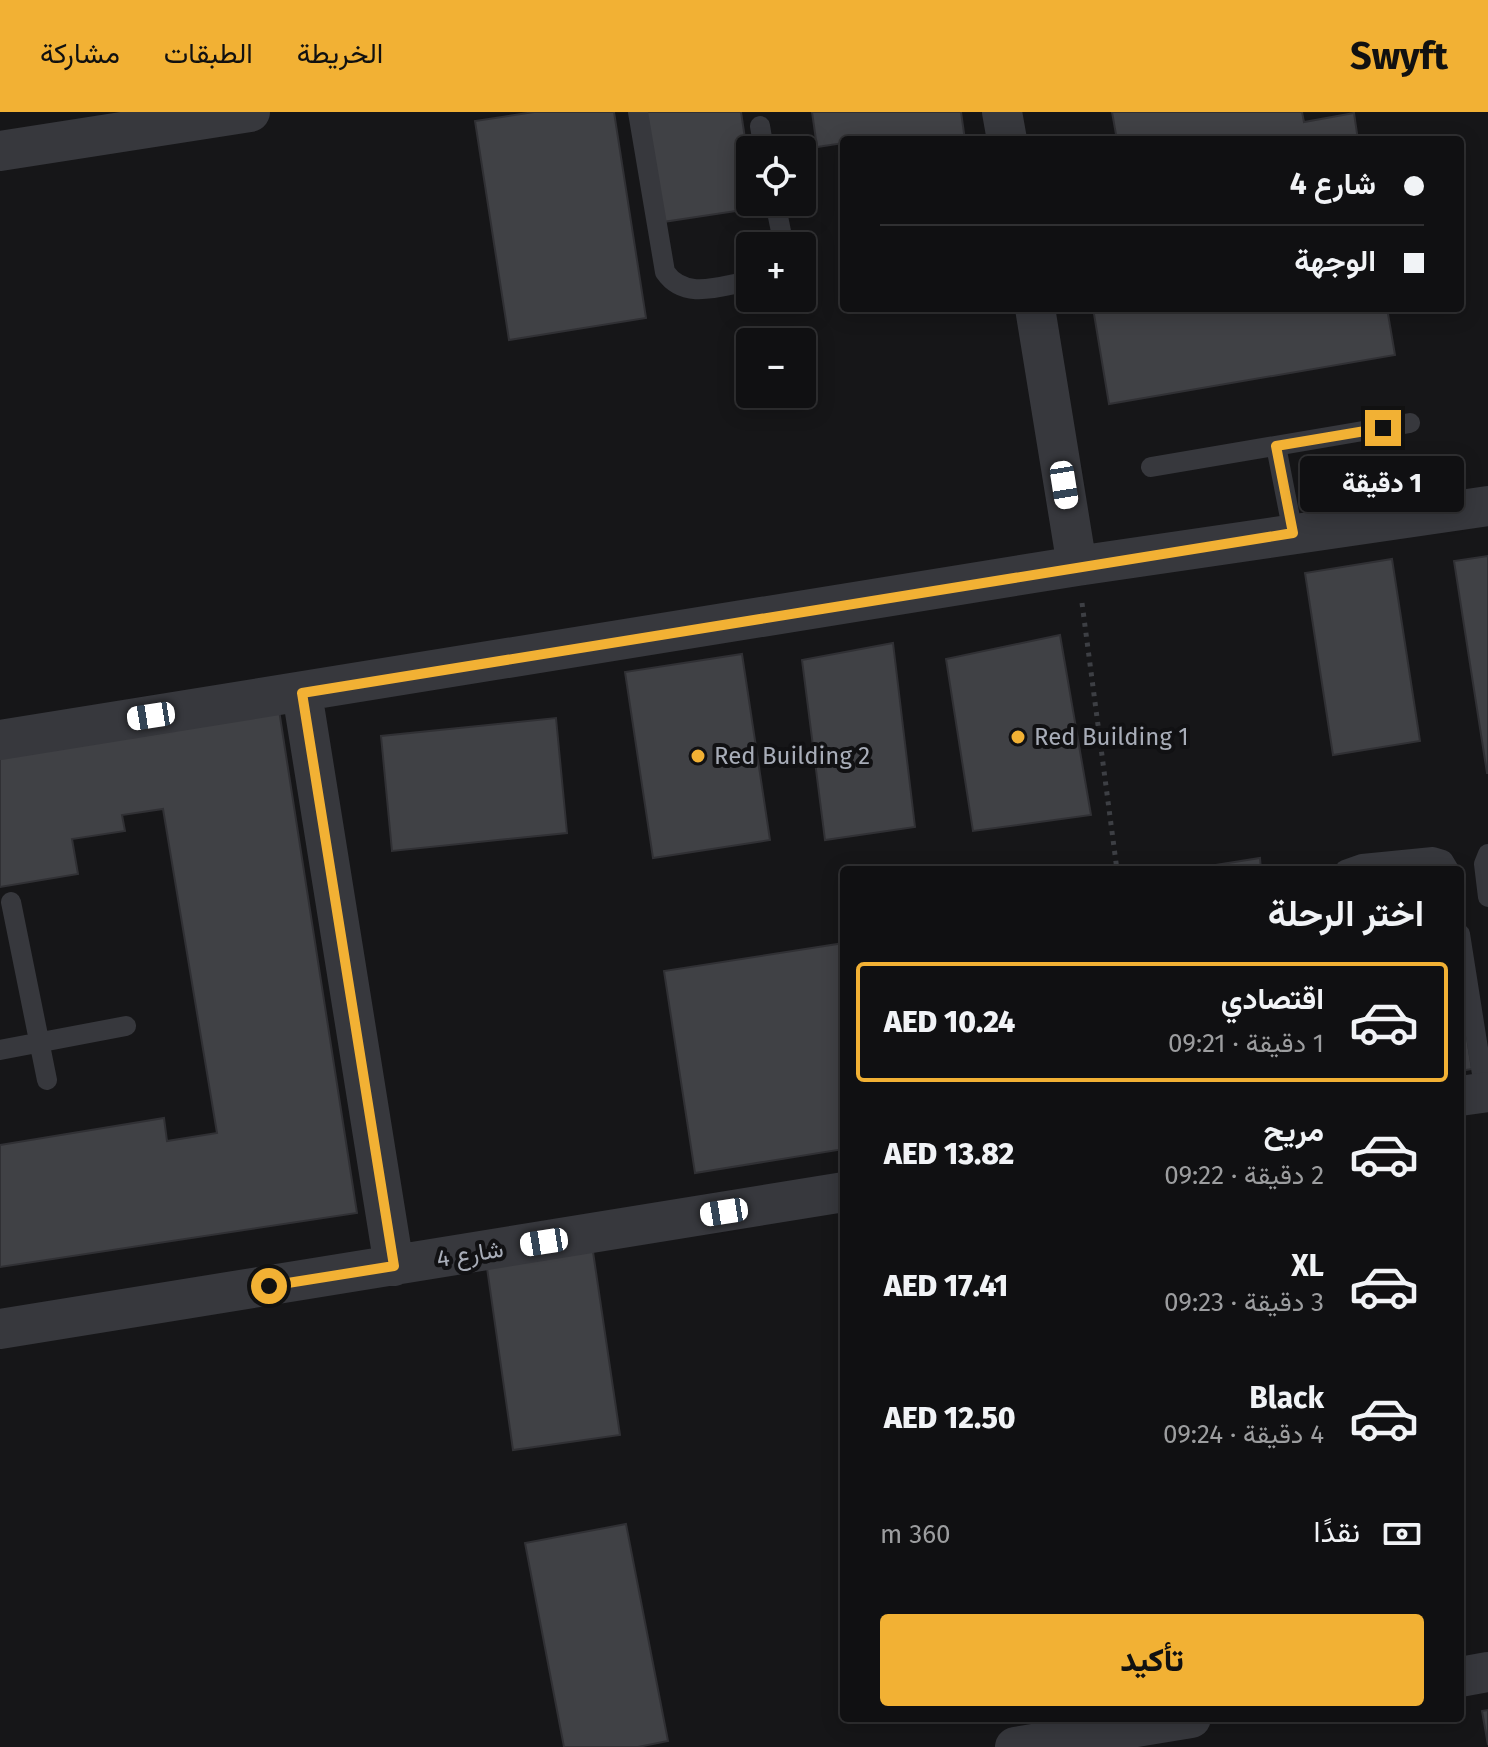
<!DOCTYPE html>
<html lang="ar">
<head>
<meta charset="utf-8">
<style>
  body { margin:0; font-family:"Fira Sans",Vazirmatn,sans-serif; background:#1e1e20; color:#f1f3f6; direction:rtl; height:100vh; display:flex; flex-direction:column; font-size:30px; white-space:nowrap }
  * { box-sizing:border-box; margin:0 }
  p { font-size:26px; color:#9c9d9f }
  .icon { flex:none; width:44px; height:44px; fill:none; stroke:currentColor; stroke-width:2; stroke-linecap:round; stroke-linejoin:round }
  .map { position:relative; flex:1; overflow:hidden; direction:ltr }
  .details { position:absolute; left:840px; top:754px; width:624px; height:856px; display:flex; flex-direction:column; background:#101012; border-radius:8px; box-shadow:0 4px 20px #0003,0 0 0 2px #303032; direction:rtl }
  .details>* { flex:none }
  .banner { position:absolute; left:840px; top:24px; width:624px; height:176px; border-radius:8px; box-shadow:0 4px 20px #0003,0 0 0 2px #303032; direction:rtl; display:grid; align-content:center; height:176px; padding:0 40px; background:#101012 }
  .fabs { position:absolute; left:736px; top:24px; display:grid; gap:16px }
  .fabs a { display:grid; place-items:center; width:80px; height:80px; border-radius:8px; background:#101012; box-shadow:0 4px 20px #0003,0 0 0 2px #303032; font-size:40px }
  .end { position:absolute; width:36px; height:36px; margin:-18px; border:10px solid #f2b134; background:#111; box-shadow:0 0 0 4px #111 }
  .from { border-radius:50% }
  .bubble { position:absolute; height:56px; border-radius:8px; background:#101012; box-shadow:0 4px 20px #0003,0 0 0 2px #303032; font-size:26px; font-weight:800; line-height:56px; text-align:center; direction:rtl }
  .car { position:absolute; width:24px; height:48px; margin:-24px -12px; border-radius:10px; box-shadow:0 0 6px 2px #0007; background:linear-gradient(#fff 24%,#345 0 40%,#fff 0 76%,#345 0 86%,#fff 0) }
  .banner b { display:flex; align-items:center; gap:28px; height:76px; font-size:30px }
  .banner b+b { border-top:2px solid #303032 }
  .banner i { width:20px; height:20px; background:#f1f3f6 }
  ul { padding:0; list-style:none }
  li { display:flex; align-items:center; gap:24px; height:120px; margin:0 16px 12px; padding:0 24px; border:4px solid transparent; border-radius:8px }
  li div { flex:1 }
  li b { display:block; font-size:30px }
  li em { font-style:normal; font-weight:800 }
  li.current { border-color:#f2b134 }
  li>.icon { width:72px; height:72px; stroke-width:1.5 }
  h2 { padding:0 40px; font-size:36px; line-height:96px }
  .pay { display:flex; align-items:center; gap:20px; height:88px; padding:0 40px; font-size:30px }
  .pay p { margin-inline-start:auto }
  .primary-button { display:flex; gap:16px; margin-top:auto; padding:16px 40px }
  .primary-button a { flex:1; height:92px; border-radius:8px; background:#f2b134; color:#111; font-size:32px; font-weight:800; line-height:92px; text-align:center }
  header { display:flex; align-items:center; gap:48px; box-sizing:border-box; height:112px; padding:0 40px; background:#f2b134; color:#111 }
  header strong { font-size:38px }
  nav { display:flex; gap:44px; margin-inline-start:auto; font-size:28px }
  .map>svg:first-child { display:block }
</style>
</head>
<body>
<header>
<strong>Swyft</strong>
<nav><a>الخريطة</a><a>الطبقات</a><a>مشاركة</a></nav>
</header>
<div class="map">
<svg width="1488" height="1635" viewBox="0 0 1488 1635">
  <rect width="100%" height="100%" fill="#161618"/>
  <path fill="#404145" stroke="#303034" stroke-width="2" d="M534 0H614L646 206 509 228 475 9Z
    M646 0H741L750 59V90H755L756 96 663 110Z
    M812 0H961L965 28 877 26 844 28V31L817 35Z
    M1112 0H1302L1304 10 1354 1 1358 28H1117Z
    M1093 196H1387L1395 243 1109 292Z
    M1488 444V661H1487L1454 449Z
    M1392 447 1420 629 1333 643 1305 461Z
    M1060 523 1091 703 973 719 946 547Z
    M893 531 915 715 825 728 802 548Z
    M742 542 770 728 653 746 625 560Z
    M279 598 357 1101 0 1155V1033L164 1006 167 1029 217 1021 163 697 122 703 125 719 72 727 78 762 0 775V642Z
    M556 606 567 721 392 739 381 624Z
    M1260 746 1261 758H1184Z
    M844 831V1037L695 1061 664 859Z
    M1460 881 1472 957 1460 959Z
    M592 1133 620 1323 513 1338 486 1149Z
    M626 1412 668 1629 638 1635H564L525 1431Z
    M1488 1598V1633L1482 1599Z"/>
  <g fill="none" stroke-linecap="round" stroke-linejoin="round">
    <path stroke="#3d3f44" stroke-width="5" stroke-dasharray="4 6" stroke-linecap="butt" d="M1082 491 1117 758"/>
    <path stroke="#37383d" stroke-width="20" d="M638 0 665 160C685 189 720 174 750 169
      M760 14 764 38
      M775 90 784 134
      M1276 334 1293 421
      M1151 355 1410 311
      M1488 742 1484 752 1488 785
      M1345 758 1362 752 1433 745 1443 748 1449 758
      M11 790 47 968
      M1460 822 1485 981
      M0 938 126 914"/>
    <path stroke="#37383d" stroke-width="40" d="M1002 0 1007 28
      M0 39 250 0
      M1035 196 1077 454
      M302 581 394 1154
      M0 628 1077 454 1488 394
      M1460 984 1488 980
      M0 1217 844 1080
      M1460 1565 1488 1560
      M1015 1635 1191 1606"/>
  </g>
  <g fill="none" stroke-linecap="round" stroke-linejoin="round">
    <path stroke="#f2b134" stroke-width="10" d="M269 1174 394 1154 302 581 1293 421 1276 334 1383 316"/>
  </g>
  <g fill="#f2b134" stroke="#111113" stroke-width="3">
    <circle cx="1018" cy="625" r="8"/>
    <circle cx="698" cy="644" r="8"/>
  </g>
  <g text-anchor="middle" stroke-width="8" stroke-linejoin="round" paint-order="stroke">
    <g font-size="24" fill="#a8adb8" stroke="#111113" text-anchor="start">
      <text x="1034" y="633">Red Building 1</text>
      <text x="714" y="652">Red Building 2</text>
    </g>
    <g font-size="24" fill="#a8adb8" stroke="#111113">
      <text transform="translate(470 1142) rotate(-9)" y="8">شارع 4</text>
    </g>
  </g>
</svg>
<div class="fabs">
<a><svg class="icon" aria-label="locate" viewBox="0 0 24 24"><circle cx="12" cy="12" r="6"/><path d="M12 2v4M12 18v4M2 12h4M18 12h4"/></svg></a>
<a>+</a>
<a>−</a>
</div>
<i class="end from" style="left:269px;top:1174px"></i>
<i class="end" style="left:1383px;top:316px"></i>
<div class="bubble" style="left:1300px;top:344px;width:164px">1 دقيقة</div>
<i class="car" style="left:1064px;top:373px;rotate:171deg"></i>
<i class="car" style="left:151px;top:604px;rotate:261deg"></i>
<i class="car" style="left:724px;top:1100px;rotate:261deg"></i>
<i class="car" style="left:544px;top:1130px;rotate:261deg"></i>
<div class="banner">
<b><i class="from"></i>شارع 4</b>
<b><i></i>الوجهة</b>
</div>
<section class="details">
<h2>اختر الرحلة</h2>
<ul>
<li class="current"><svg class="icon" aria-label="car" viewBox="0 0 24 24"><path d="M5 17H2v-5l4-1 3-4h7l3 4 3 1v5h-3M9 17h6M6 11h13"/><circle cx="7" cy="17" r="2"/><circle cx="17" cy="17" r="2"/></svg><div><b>اقتصادي</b><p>1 دقيقة · 09:21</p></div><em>AED 10.24</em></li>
<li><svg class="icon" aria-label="car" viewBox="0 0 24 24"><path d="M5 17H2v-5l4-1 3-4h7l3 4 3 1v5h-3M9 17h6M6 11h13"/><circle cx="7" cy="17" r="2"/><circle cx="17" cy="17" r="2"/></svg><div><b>مريح</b><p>2 دقيقة · 09:22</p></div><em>AED 13.82</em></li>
<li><svg class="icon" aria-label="car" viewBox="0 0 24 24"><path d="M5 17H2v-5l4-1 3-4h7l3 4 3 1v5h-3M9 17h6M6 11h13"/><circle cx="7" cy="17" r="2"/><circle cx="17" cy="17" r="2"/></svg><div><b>XL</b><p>3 دقيقة · 09:23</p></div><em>AED 17.41</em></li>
<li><svg class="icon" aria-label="car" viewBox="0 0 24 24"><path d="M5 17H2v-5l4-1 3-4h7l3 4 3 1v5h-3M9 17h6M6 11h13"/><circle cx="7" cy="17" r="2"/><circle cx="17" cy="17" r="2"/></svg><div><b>Black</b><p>4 دقيقة · 09:24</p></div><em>AED 12.50</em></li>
</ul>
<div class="pay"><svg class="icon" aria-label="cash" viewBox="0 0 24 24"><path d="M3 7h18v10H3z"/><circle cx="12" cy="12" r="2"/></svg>نقدًا<p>360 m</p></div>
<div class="primary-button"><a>تأكيد</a></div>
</section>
</div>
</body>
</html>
